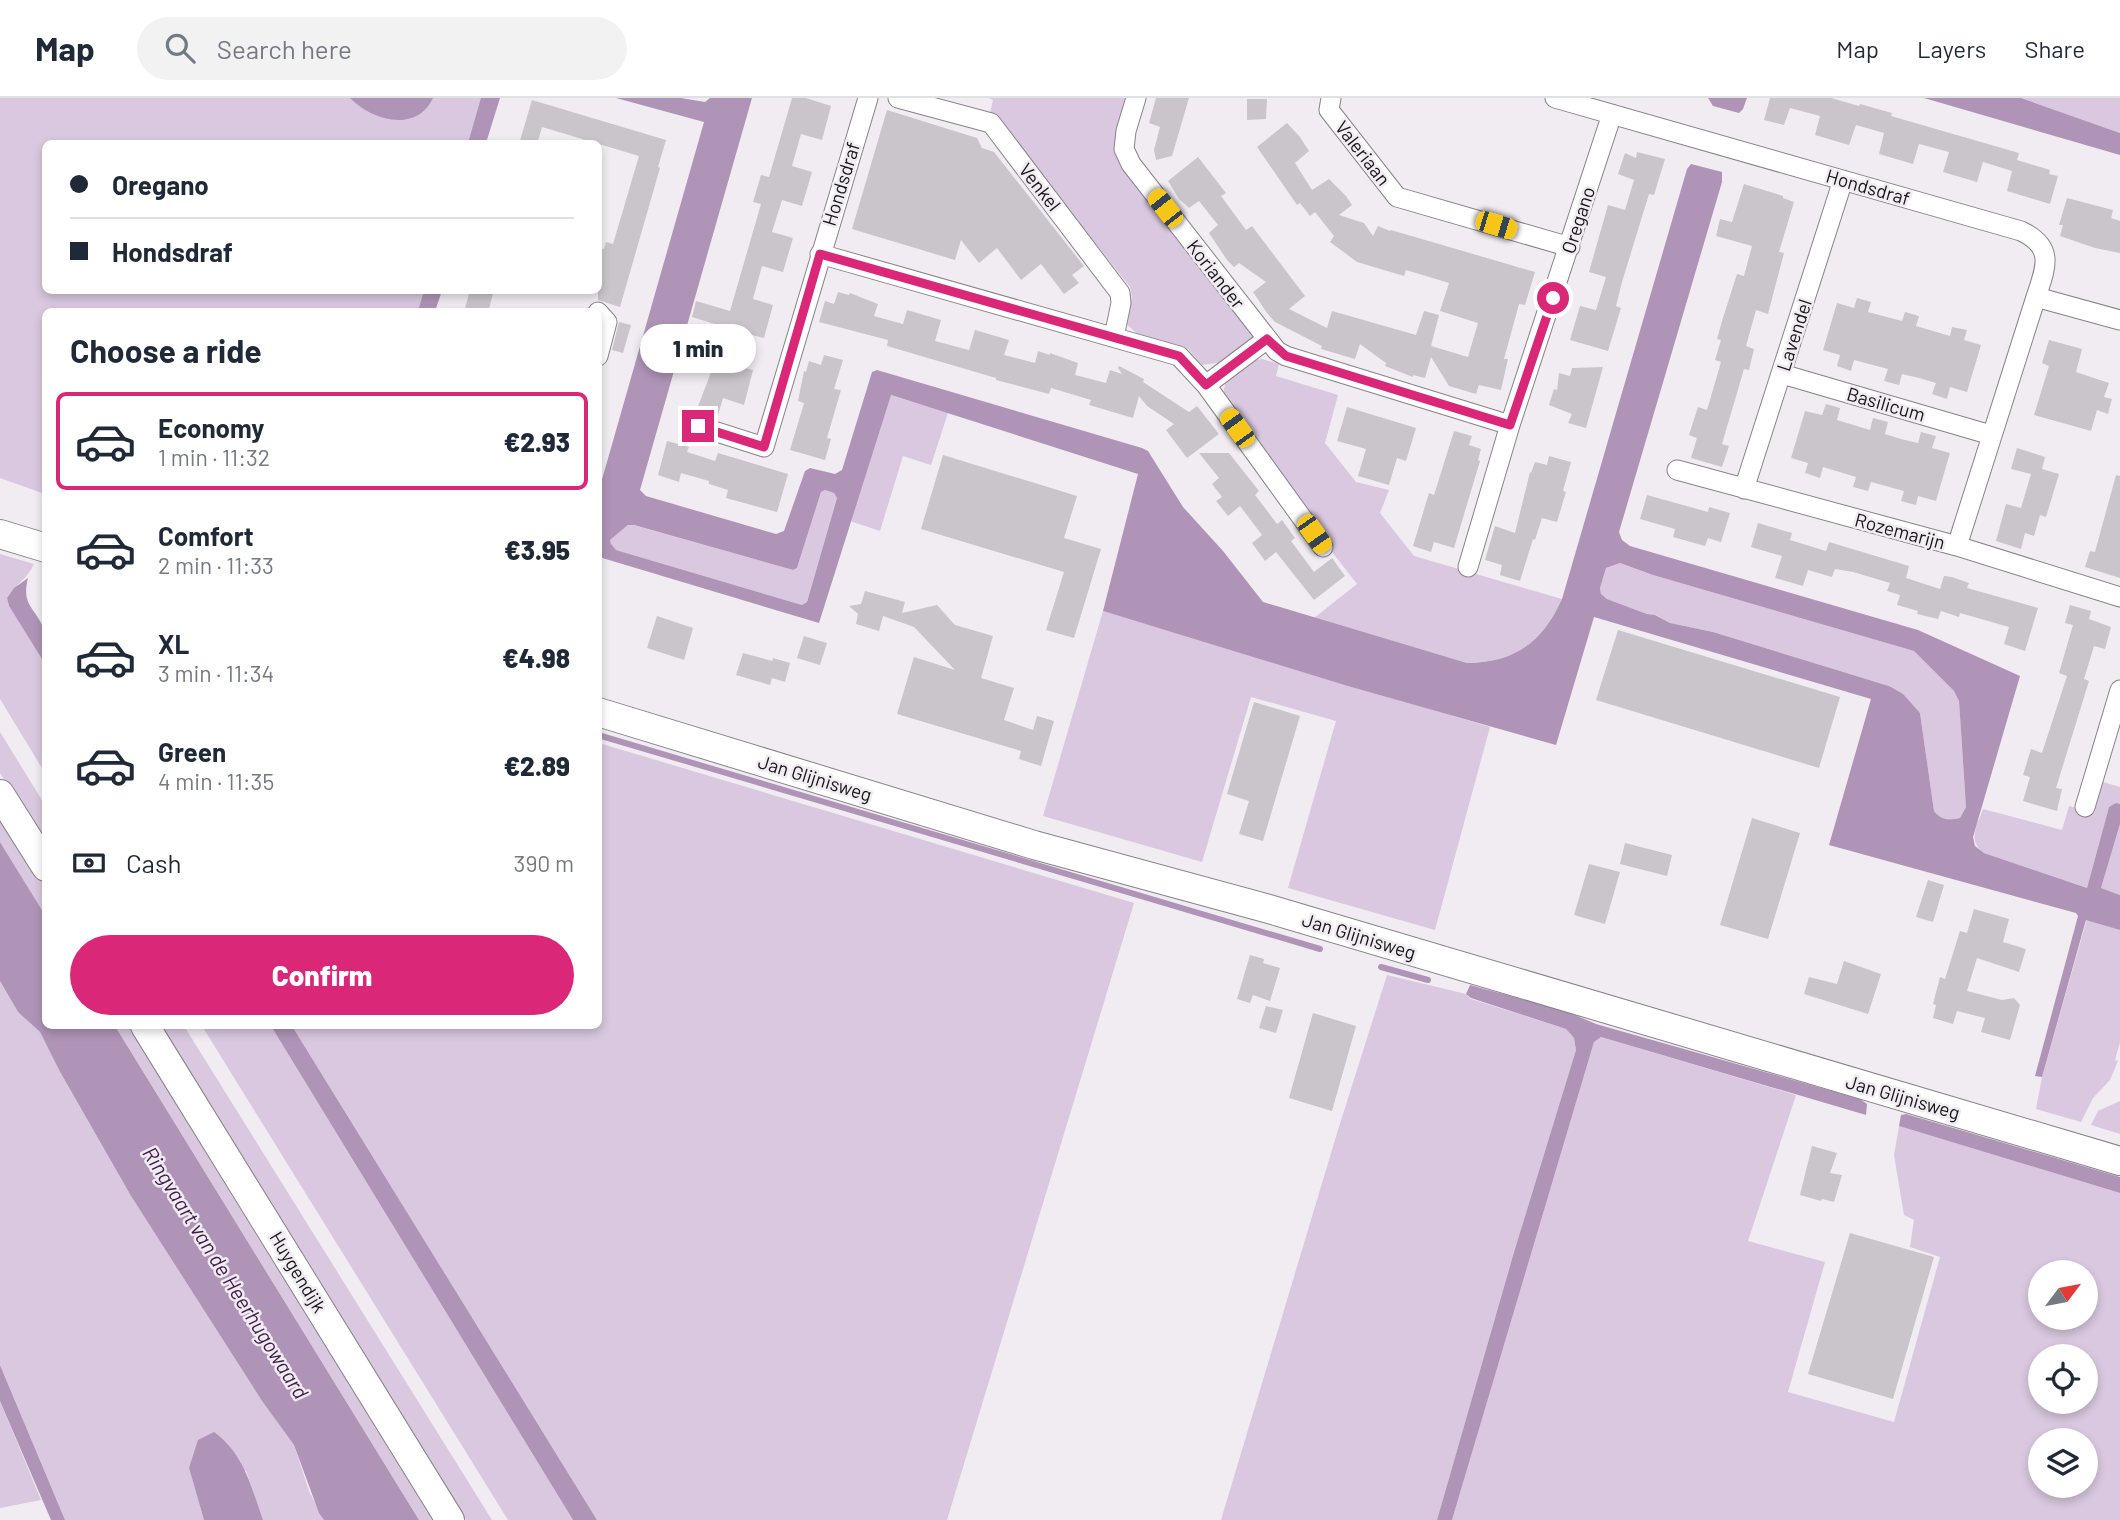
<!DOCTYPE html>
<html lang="en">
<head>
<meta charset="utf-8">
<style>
  body { margin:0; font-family:Barlow,sans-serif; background:#f2f2f3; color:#1f2937; height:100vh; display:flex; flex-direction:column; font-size:26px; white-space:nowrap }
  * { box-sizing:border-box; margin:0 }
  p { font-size:23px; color:#747a83 }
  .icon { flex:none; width:38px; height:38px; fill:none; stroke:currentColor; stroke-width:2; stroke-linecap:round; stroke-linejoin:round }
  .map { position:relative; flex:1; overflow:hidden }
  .sheet { position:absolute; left:42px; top:210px; width:560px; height:721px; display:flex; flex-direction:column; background:#fff; border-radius:10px; box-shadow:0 4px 10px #0003 }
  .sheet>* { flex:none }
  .banner { position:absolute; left:42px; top:42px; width:560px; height:154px; border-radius:10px; box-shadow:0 4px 10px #0003; display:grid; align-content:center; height:154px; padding:0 28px; background:#fff }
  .needle { width:46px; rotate:58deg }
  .fabs { position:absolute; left:2028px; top:1162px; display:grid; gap:14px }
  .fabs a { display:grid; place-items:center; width:70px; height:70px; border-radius:50%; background:#fff; box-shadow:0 4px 10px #0003; font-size:35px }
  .end { position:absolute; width:32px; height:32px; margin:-16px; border:9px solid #db2777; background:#fff; box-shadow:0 0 0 4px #fff }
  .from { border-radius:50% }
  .bubble { position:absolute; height:49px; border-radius:24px; background:#fff; box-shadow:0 4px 10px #0003; font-size:23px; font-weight:800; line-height:49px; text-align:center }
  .car { position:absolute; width:21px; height:42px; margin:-21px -10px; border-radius:9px; box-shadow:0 0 5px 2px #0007; background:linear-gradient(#f5c518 24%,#345 0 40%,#f5c518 0 76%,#345 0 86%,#f5c518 0) }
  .banner b { display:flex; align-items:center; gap:24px; height:66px; font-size:26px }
  .banner b+b { border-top:2px solid #e0e1e3 }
  .banner i { width:18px; height:18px; background:#1f2937 }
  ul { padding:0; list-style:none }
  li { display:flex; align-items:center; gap:21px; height:98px; margin:0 14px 10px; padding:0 14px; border:4px solid transparent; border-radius:10px }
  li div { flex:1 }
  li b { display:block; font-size:26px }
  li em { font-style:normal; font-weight:800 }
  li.active { border-color:#db2777 }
  li>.icon { width:63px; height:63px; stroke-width:1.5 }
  h2 { padding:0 28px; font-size:32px; line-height:84px }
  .pay { display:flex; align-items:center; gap:18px; height:77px; padding:0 28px; font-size:26px }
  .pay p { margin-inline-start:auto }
  .cta { display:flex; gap:14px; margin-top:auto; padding:14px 28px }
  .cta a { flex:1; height:80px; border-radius:42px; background:#db2777; color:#fff; font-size:28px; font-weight:800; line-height:80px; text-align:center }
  header { display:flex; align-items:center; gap:42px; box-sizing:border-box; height:98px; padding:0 35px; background:#fff; border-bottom:2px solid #e0e1e3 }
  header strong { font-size:33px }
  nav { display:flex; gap:38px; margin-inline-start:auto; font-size:24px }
  .search { width:490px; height:63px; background:#f2f2f3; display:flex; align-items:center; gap:18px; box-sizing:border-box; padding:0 24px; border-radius:38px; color:#747a83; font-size:26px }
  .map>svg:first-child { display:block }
</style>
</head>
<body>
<header>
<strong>Map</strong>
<div class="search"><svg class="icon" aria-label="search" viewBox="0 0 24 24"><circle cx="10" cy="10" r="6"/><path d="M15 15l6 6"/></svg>Search here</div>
<nav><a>Map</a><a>Layers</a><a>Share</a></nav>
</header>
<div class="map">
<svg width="2120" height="1422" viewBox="0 0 2120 1422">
  <rect width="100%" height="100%" fill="#f1ecf2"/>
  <path fill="#d9c8df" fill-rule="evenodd" d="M0 0H497L484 45 46 46V192L439 193 433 213 46 214 45 396 0 380Z
    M989 0H1127L1114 48 1121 69 1256 241 1224 264 1202 267 1188 251 1140 238 1125 225 1132 200 1130 189 994 17 990 15 993 2Z
    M2021 0H2120V35Z
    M1262 261 1279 266 1276 278 1338 297 1325 345 1356 384 1389 392 1380 415 1414 458 1562 501C1541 546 1515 564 1467 565L1314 520 1357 486 1329 450 1333 447 1224 304 1222 299 1226 283 1254 262Z
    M890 297 948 315 931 367 903 358 880 433 850 423Z
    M825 392 834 395 837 400 807 504 802 507 616 452 611 447 610 442 628 427H633L793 472 797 470 821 394Z
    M0 456 34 466C27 481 16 486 7 500L9 508 45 566V675L0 601Z
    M1620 465 1653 477 1914 553 1954 593 1959 603 1966 709 1960 720C1948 722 1942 723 1934 713L1920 615 1889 588 1713 534 1670 525 1656 517 1647 516 1607 501 1601 496 1600 490 1606 470Z
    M1103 513 1490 629 1435 832 1288 790 1336 623 1251 599 1202 764 1043 718Z
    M0 634 45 707V748L0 675Z
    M599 645 1134 805 947 1422H597L292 928H598Z
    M2103 684 2120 689V706L2109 709 2087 790 1984 755C1967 742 1977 728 1983 711L2062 732 2069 708 2094 715Z
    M0 710 45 782V817L0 744Z
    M2120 726V797L2101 790Z
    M2087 821 2120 832V944L2115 962 2118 963 2110 982 2093 1000 2081 1024 2036 1011 2042 979Z
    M1387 877 1466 896 1471 901 1566 931 1574 940 1576 952 1514 1154 1437 1422H1221L1338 1032Z
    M0 883 18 914 40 934 59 972 131 1098 262 1303 294 1347 309 1393 324 1422H263L246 1373 189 1370 204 1422H65L0 1267Z
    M115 928H136L441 1422H419Z
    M158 928H184L492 1422H466Z
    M202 928H271L573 1422H508Z
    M1601 939 1796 997 1748 1143 1825 1164 1788 1294 1894 1324 1940 1159 1910 1149 1914 1122 1904 1117 1894 1057 1899 1028 2120 1095V1422H1452L1594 944ZM2040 1174H2086V1220H2040ZM2040 1258H2086V1304H2040ZM2040 1342H2086V1388H2040Z
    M2120 1003V1036L2091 1027 2098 1013Z
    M0 1303 41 1402 0 1410Z"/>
  <path fill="#af94b7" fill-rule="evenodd" d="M350 0H433C417 35 372 23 350 0Z
    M481 0H500L486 45H468Z
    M616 0H681L705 4 710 0H752L640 392 646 398 776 436 784 433 805 373 810 370 835 376 842 372 872 274 877 272 1142 350 1148 353 1183 409 1223 453 1263 504 1467 565C1515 564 1542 545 1562 501L1687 71 1691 66 1722 74V84L1619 434 1622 442 1630 448 1918 532 2020 578 1973 739 1975 748 1984 755 2087 790 2109 709 2116 705 2120 706V726L2101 790 2120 797V832L2086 822 2042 979 2035 978 2078 818 2076 815 1829 747 1871 601 1594 519 1556 647 1348 588 1103 513 1138 376 891 297 819 525 599 459V392L704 24ZM825 392 834 395 837 400 807 504 802 507 616 452 611 446 610 442 628 427H634L793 472 797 470 821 394ZM1620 465 1653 477 1914 553 1954 593 1959 603 1966 709 1960 720C1949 722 1942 723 1934 713L1920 615 1903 596 1889 588 1713 534 1670 525 1655 517 1647 516 1607 501 1601 496 1600 490 1606 470Z
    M1708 0H1747L1743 11 1739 15 1713 8Z
    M1924 0H2021L2120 35V57Z
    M424 193H442L435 213H418Z
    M28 480C21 507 35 509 44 531 48 541 46 556 45 566L9 508 7 500 14 490Z
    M0 744 45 817 46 928H115L419 1422H324L319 1415 294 1347 262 1303 131 1098 59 972 40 934 18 914 0 883Z
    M1470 887 1566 913 1596 926 1860 1001 1867 1006 1866 1017 1601 939 1594 944 1452 1422H1437L1514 1154 1576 952 1574 940 1566 931 1471 900 1466 896Z
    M271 928H292L597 1422H573Z
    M1906 1016 2120 1079V1095L1899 1028 1901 1017Z
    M0 1267 65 1422H51L0 1303Z
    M214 1334C244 1356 251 1388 263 1422H204L189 1370 198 1342Z"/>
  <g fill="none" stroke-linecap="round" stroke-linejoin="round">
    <path stroke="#af94b7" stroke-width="6" d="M598 637 1320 851
      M1381 869 1428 882"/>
  </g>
  <path fill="#cac5cb" d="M792 0H806L831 8 822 42 801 36 792 68 812 74 802 108 782 102 772 134 793 140 783 174 762 168 753 201 773 207 764 240 743 235 733 267 753 272 744 307 723 300 718 317 697 311 710 277 714 263 711 262 721 228 692 219 696 203 730 213 761 106 753 104 761 77 769 79Z
    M1156 0H1189L1172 58 1156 62 1154 52 1160 29 1149 25Z
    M1770 0H1831L1859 8 1860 6 1892 15 1891 18 2019 55 2017 62 2050 72 2049 76 2058 78 2050 106 2007 93 2012 73 1983 64 1977 84 1943 74 1949 54 1919 46 1913 66 1879 56 1884 35 1856 27 1849 47 1815 37 1820 18 1790 10 1784 27 1764 22Z
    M1247 1H1267L1266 21 1247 22Z
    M532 2 666 42 658 69 660 70 620 209 598 202V150L604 151 606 144 613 146 639 58 542 29 537 46H519Z
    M887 12 977 40 982 50 994 54 1084 168 1072 177 1079 185 1064 196 1041 166 1021 182 997 150 979 165 961 142 955 162 852 131Z
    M1287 25 1300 39 1309 53 1295 65 1312 92 1329 81 1346 98 1352 107 1339 117 1364 125 1373 138 1378 128 1390 133 1391 132 1535 174 1525 207 1519 206 1504 261H1508L1501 292 1479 287 1476 296 1449 288 1431 259 1425 280 1413 277V279L1385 268 1386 265 1360 246 1355 261 1321 251 1322 248 1275 224 1267 215 1253 194 1266 184 1239 165 1234 169 1227 162 1209 135 1218 127 1199 103 1189 110 1179 101 1168 83 1198 59 1226 95 1221 98 1246 132 1252 128 1305 198 1289 211 1327 230 1332 213 1416 237 1424 213 1439 217 1431 248 1468 259 1478 225 1440 213 1449 185 1406 172 1404 178 1357 164 1330 144 1334 138 1315 114 1310 118 1300 105 1297 107 1257 49Z
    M1637 54 1665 61 1654 97 1649 96 1622 184 1616 208 1621 210 1608 253 1570 242 1580 208 1596 212 1606 179 1589 174 1608 107 1625 112 1634 82 1618 76 1625 55 1636 60Z
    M1744 86 1783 98V100L1794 104 1779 154 1784 155 1768 216 1756 212 1746 248 1754 251 1749 272 1744 271 1722 346 1729 348 1722 369 1691 360 1697 340 1689 337 1698 309 1707 312 1721 264 1715 262 1721 242 1717 241 1722 223 1737 176 1744 178 1752 148 1716 138 1720 121 1732 124Z
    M2067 100 2113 112 2111 120 2120 123V155L2095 150 2060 138 2063 127H2059Z
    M470 192H494L488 214H464Z
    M838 194 849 197 850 195 878 206 874 218 903 226 907 212 941 222 935 243 969 252 975 232 1009 242 1004 257 1035 265 1038 253 1050 257V255L1078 265 1075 277 1106 285 1110 272 1122 276 1118 270 1119 268 1144 281 1143 284 1189 314 1197 308 1219 336 1187 360 1166 332 1174 326 1147 308 1139 298 1133 320 1089 307 1091 302 1051 290 1049 296 996 282V280L887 248 888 242 819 224 825 203 834 206Z
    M1857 200 1871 204 1868 214 1902 223 1905 214 1919 218 1916 228 1950 238 1952 229 1967 232 1964 242 1981 247 1967 294 1950 289 1947 301 1932 296 1936 285 1919 280 1902 276 1899 287 1884 283 1888 271 1854 262 1851 273 1837 268 1840 257 1823 252 1837 205 1854 210Z
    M619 224 631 227 623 255 612 252Z
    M2049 242 2082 251 2076 274 2109 285 2104 299 2112 301 2108 316 2097 312 2091 333 2034 317 2049 268 2042 265Z
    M824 257 843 262 834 291 841 292 827 340 831 341 825 362 790 352 804 305 798 303 804 273 806 274 809 263 821 267Z
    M1603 269 1586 330 1568 325 1572 316 1549 307 1554 291 1557 292 1559 275 1570 278 1572 270Z
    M1826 306 1840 310 1837 322 1870 332 1873 320 1888 324 1885 336 1901 341 1918 345 1921 334 1936 338 1932 350 1950 355 1936 403 1918 398 1916 407 1908 405 1901 403 1904 393 1871 384 1868 393 1853 389 1856 379 1823 369 1820 380 1805 375 1808 365 1791 360 1805 313 1822 317Z
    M1347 309 1416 330 1406 363 1397 360 1389 387 1358 378 1366 351 1337 343Z
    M1454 333 1472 338 1469 347 1481 351 1478 362 1480 363 1454 450 1434 444 1431 454 1413 448 1429 395 1434 397Z
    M667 343 689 349 687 354 715 363 718 355 788 376 777 414 726 400 728 392 709 386V383L681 375 679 384 658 377Z
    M2017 350 2045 359 2042 371 2059 376 2046 419 2040 417 2034 438 2025 435 2021 451 1996 443 2006 406 2021 410 2031 376 2011 371Z
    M1199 355H1229L1259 393 1255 397 1265 410 1277 426 1282 422 1295 440 1291 443 1314 474 1332 460 1345 478 1314 502 1276 454 1265 463 1252 445 1262 437 1240 408 1228 418 1216 403 1222 399 1212 386 1219 380Z
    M943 357 1077 398 1064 440 1101 451 1074 540 1046 532 1064 474 921 431Z
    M1549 358 1571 364 1563 393 1566 394 1557 424 1542 420 1535 442 1533 441 1520 483 1500 477 1502 467 1485 462 1495 428 1515 435 1530 374 1531 375 1535 364 1547 367Z
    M2116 377 2120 378V480L2085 469 2090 453 2095 454Z
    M1647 397 1708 414 1709 409 1730 415 1721 444 1708 440 1705 448 1673 439 1675 431 1640 421Z
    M1758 425 1792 435 1790 442 1826 453 1829 444 1909 468 1906 480 1940 491 1944 478 1952 479 1969 485 1967 490 2038 510 2025 553 2004 546 2009 529 1960 515 1959 519 1941 513 1938 521 1917 516 1918 513 1897 507 1900 497 1887 493 1890 485 1853 474 1835 471 1832 479 1808 472 1803 488 1775 480 1782 458 1751 449Z
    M865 493 905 504 902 515 937 507 955 527 993 538 981 580 1014 590 1004 622 1033 632 1037 618 1054 623 1041 668 1019 661 1021 653 897 616 914 559 955 572 914 529 883 518 879 533 856 526 858 516 849 508 861 506Z
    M2070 507 2091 513 2089 521 2111 529 2105 551 2094 548 2084 581 2089 583 2056 690 2062 691 2057 713 2023 703 2030 679 2023 677 2031 651 2042 655 2067 578 2059 575 2073 527 2065 525Z
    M657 518 693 530 684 562 647 550Z
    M1618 532 1840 599 1819 670 1596 602Z
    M804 538 827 545 820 567 797 560Z
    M743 555 772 563 773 560 790 565 785 584 772 580 770 587 736 577Z
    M1254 604 1300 618 1263 743 1239 736 1249 703 1227 696Z
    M1752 720 1800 735 1768 841 1720 827Z
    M1625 745 1672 757 1667 778 1620 766Z
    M1589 766 1620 774 1605 826 1574 817Z
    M1928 782 1944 787 1933 824 1916 819Z
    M1974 811 2009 821 2003 844 2026 851 2019 874 1977 860 1967 893 2002 902 2014 900 2020 907 2010 942 1981 934 1985 920 1957 913 1953 926 1933 920 1936 907 1933 906 1940 879 1945 881 1960 833 1967 835Z
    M1250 857 1264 861 1263 865 1280 870 1270 903 1253 897 1250 905 1237 901Z
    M1844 863 1881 876 1868 916 1804 896 1809 879 1837 886Z
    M1266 908 1283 912 1276 935 1259 930Z
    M1313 915 1356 928 1332 1013 1289 1000Z
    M1812 1048 1837 1055 1830 1075 1842 1077 1834 1104 1822 1101 1821 1103 1800 1097Z
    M1850 1135 1934 1159 1893 1301 1808 1276Z"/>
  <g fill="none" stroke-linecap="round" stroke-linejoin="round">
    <g stroke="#878389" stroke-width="21">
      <path id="street" d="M898 0 991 25 1120 195 1121 205 1114 239
        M1136 0 1126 33 1124 51 1131 66 1277 253 1286 258 1510 327
        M1331 0 1329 12 1397 99 1570 149
        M1555 0 2021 133C2055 149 2046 169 2036 199L2120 222
        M820 156 1179 258 1206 287 1323 449
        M598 214 607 224 598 258
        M1782 276 1991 337
        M1206 287 1267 241
        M698 328 764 349 868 0
        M1677 372 1957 448 2120 499
        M1744 391 1843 82
        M1957 448 2036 199
        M1468 469 1510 327 1612 16
        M2085 709 2120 592"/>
    </g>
    <g stroke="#878389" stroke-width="30">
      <path id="secondary" d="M0 436 46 450
        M598 614 1034 747 1269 811 2120 1063
        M0 696 46 769
        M145 928 450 1422"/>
    </g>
    <use href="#street" stroke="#fff" stroke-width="19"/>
    <use href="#secondary" stroke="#fff" stroke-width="28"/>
  </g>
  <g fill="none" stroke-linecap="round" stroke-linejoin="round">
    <path stroke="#db2777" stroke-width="9" d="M698 328 764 349 820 156 1179 258 1206 287 1267 241 1286 258 1510 327 1553 200"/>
  </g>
  <g text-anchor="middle" stroke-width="5" stroke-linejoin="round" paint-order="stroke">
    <g font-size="19" fill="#171518" stroke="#f1ecf2">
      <text transform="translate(1363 55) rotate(52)" y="7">Valeriaan</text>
      <text transform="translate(841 86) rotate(-73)" y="7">Hondsdraf</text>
      <text transform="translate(1040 89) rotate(52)" y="7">Venkel</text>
      <text transform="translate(1868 89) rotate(16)" y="7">Hondsdraf</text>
      <text transform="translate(1578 122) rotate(-72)" y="7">Oregano</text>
      <text transform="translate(1216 176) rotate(52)" y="7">Koriander</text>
      <text transform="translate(1794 237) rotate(-72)" y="7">Lavendel</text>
      <text transform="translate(1886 306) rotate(16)" y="7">Basilicum</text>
      <text transform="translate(1900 433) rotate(15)" y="7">Rozemarijn</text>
      <text transform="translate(815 680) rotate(17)" y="7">Jan Glijnisweg</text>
      <text transform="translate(1359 838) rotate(17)" y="7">Jan Glijnisweg</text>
      <text transform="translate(1903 999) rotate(16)" y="7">Jan Glijnisweg</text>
      <text transform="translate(298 1174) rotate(59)" y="7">Huygendijk</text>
    </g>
    <g font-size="21" font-style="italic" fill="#3f1c49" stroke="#f1ecf2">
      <text transform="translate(225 1175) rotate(58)" y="7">Ringvaart van de Heerhugowaard</text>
    </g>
  </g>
</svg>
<div class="fabs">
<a><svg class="needle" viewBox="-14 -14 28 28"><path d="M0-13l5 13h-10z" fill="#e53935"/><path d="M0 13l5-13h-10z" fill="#747a83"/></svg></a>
<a><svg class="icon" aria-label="locate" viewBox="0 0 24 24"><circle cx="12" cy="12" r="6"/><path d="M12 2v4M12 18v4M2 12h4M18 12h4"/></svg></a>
<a><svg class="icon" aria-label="layers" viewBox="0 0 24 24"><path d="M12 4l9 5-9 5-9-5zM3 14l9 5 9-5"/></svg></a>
</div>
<i class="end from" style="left:1553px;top:200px"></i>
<i class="end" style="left:698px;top:328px"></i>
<div class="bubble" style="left:640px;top:226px;width:116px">1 min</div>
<i class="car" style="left:1165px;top:110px;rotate:322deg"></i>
<i class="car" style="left:1496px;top:127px;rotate:107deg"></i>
<i class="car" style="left:1237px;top:330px;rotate:324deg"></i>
<i class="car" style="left:1314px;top:436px;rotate:145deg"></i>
<div class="banner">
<b><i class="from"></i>Oregano</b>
<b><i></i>Hondsdraf</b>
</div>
<section class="sheet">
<h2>Choose a ride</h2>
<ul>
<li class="active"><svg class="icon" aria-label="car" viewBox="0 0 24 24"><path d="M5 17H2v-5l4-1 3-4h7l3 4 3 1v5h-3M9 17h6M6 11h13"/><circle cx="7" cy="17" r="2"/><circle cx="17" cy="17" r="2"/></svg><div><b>Economy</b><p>1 min · 11:32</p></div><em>€2.93</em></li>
<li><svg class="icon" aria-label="car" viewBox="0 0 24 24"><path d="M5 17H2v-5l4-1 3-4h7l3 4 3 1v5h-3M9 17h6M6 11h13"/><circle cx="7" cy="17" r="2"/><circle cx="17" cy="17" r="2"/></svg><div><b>Comfort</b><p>2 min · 11:33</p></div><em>€3.95</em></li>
<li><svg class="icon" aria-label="car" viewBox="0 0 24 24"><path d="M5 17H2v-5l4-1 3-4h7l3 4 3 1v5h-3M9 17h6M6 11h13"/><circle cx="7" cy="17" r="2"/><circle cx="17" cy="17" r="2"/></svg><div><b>XL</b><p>3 min · 11:34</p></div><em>€4.98</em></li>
<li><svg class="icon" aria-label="car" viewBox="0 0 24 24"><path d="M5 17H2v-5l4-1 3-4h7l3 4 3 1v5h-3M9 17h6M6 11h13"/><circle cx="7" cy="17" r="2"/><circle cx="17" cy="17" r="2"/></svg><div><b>Green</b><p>4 min · 11:35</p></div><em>€2.89</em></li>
</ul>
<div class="pay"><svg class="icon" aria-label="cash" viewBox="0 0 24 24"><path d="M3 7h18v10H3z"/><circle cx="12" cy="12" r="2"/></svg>Cash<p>390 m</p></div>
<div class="cta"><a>Confirm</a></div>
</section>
</div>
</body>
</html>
